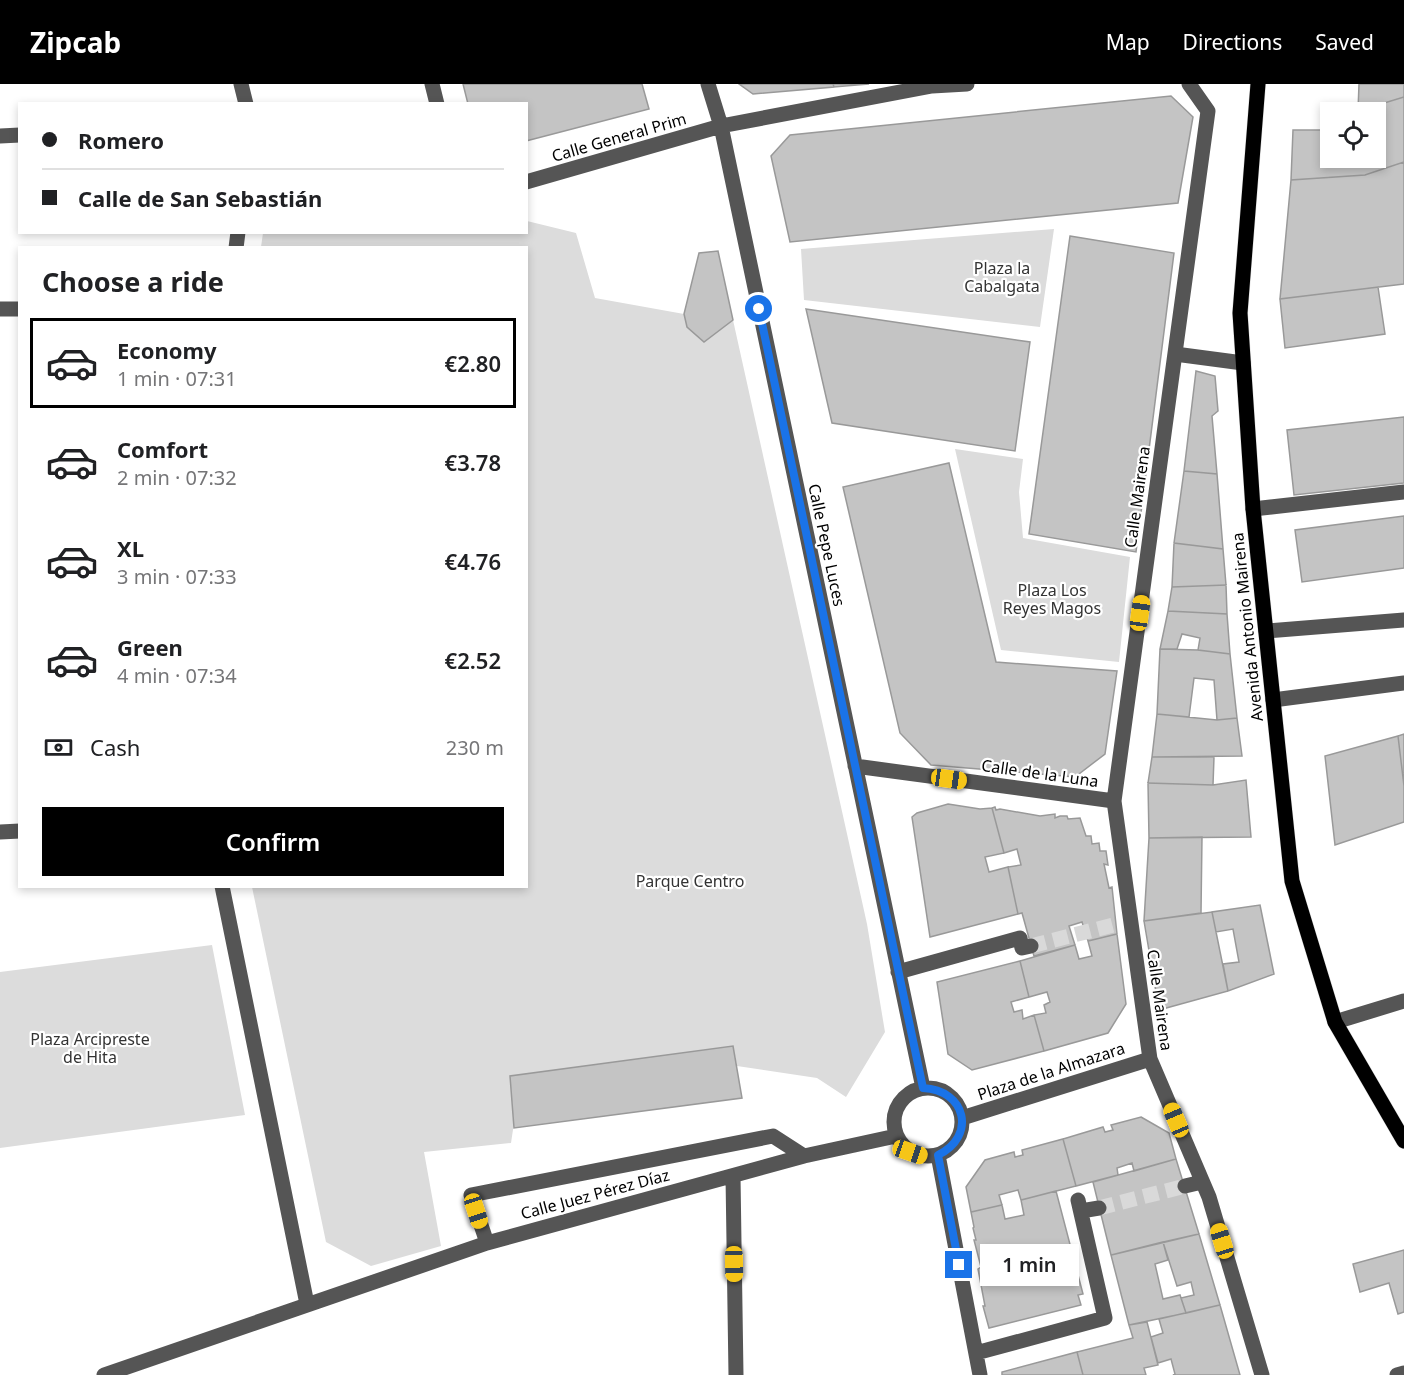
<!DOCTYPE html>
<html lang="en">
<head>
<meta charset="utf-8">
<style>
  body { margin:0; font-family:"Noto Sans",sans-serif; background:#f6f6f6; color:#202124; height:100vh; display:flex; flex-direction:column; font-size:22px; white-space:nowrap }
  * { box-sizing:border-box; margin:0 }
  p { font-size:20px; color:#757577 }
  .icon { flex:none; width:33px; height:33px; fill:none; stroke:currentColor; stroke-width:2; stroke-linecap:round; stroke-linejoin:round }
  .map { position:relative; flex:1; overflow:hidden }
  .details { position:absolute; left:18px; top:162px; width:510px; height:642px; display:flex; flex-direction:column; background:#fff; border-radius:0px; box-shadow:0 3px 9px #0003 }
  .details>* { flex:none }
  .hud { position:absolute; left:18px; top:18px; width:510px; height:132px; border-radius:0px; box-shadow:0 3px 9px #0003; display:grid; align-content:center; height:132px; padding:0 24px; background:#fff }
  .fabs { position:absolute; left:1320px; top:18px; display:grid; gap:12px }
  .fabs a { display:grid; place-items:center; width:66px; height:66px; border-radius:0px; background:#fff; box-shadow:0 3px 9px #0003; font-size:30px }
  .end { position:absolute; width:27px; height:27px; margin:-14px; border:8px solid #1a73e8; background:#fff; box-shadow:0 0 0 3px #fff }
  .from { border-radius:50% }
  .bubble { position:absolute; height:42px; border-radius:0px; background:#fff; box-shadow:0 3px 9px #0003; font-size:20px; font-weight:600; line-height:42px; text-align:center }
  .car { position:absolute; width:18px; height:36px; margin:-18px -9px; border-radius:8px; box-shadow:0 0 4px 2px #0007; background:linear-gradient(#f5c518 24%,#345 0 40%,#f5c518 0 76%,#345 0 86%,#f5c518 0) }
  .hud b { display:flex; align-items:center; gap:21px; height:57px; font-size:22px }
  .hud b+b { border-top:2px solid #e0e0e0 }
  .hud i { width:15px; height:15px; background:#202124 }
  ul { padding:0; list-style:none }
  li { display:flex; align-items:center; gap:18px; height:90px; margin:0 12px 9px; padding:0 12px; border:3px solid transparent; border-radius:0px }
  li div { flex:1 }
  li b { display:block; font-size:22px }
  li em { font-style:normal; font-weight:600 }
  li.selected { border-color:#000 }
  li>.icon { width:54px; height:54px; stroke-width:1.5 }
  h2 { padding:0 24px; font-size:27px; line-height:72px }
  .pay { display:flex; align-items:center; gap:15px; height:66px; padding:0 24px; font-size:22px }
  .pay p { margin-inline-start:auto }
  .cta { display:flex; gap:12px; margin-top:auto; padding:12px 24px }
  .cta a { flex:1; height:69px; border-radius:0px; background:#000; color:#fff; font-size:24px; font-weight:600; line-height:69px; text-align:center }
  header { display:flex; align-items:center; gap:36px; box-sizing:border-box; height:84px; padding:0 30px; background:#000; color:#fff }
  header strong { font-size:28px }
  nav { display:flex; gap:33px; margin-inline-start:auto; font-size:21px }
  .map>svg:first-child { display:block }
</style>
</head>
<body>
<header>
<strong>Zipcab</strong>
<nav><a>Map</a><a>Directions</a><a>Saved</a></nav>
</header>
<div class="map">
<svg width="1404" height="1291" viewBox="0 0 1404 1291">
  <rect width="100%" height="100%" fill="#fff"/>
  <path fill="#dcdcdc" d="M527 137 576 149 595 214 684 230 687 243 704 258 733 236 867 840 885 948 846 1013 817 994 737 982 733 962 510 992 514 1039 511 1059 424 1068 441 1162 371 1182 326 1158 252 803 526 802V164L261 163 263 149 526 148Z
    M1054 145 1040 243 804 216 801 165Z
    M955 365 1023 375 1019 408 1023 454 1130 473 1119 578 1001 566Z
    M212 861 245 1031 0 1064V888Z"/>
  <path fill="#c4c4c4" stroke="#999" stroke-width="1.5" d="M463 0H642L649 25 526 57V20H468Z
    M739 0H833L834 3 753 10Z
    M833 0H869L834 3Z
    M1359 0H1404V13L1358 27Z
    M1171 12 1193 33 1178 119 790 158 771 72 790 51Z
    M1404 13V78L1365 91 1291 96 1293 46H1330V74H1376V28L1358 27Z
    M1404 78V200L1280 215 1291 96 1365 91Z
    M1070 152 1174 169 1136 468 1029 450Z
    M718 167 733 236 704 258 687 243 684 230 699 169Z
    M1378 203 1385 250 1285 264 1280 215Z
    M806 225 1030 258 1015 367 832 339Z
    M1196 287 1215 292 1218 327 1212 332 1217 390 1184 387Z
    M1404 333V399L1294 411 1287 346Z
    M949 379 996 578 1117 587 1105 670 1075 693 931 681 900 649 843 403Z
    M1184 387 1217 390 1223 465 1174 459Z
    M1404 432V484L1302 498 1295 446Z
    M1174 459 1223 465 1226 501 1172 503Z
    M1226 501 1227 530 1168 527 1172 503Z
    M1168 527 1227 530 1230 570 1198 566 1200 554 1182 550 1177 565H1160Z
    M1160 565 1198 566 1230 570 1237 634 1217 636 1214 596 1194 594 1189 633 1157 630Z
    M1157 630 1217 636 1237 634 1242 672 1152 673Z
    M1404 650V702L1398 652Z
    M1398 652 1404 702V738L1335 761 1325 672Z
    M1152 673H1214L1213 701 1148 699Z
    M1246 696 1251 753 1149 754 1148 699 1213 701Z
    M948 720 980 725 992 724 1004 769 985 773 989 788 1008 783 1018 830 930 853 912 733 917 729Z
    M995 723 996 726 1000 725 1040 732 1055 730V734L1060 732H1067L1068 735 1080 734 1086 752H1091L1092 760 1099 759 1100 767H1106L1108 781 1104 780 1109 804 1112 803 1117 850 1088 857 1082 838 1069 842 1075 861 1034 872 1022 829 1018 830 1008 783 1021 781 1017 765 1004 769 992 724Z
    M1202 753 1201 829 1144 837 1149 754Z
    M1260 821 1274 890 1228 907 1223 880 1239 878 1233 845 1216 848 1212 828Z
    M1212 828 1228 907 1159 926 1144 837Z
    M1117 850 1126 920 1108 949 1044 967 1034 931 1046 929 1044 921 1050 918 1047 908 1029 913 1020 877 1075 861 1079 875 1092 872 1088 857Z
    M1020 877 1029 913 1011 918 1014 928 1022 926 1023 935 1034 931 1044 967 972 986 948 970 937 898Z
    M733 962 742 1014 514 1044 510 992Z
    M1141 1033 1169 1049 1176 1075 1134 1087 1132 1079 1117 1084 1118 1091 1076 1102 1063 1055 1103 1043 1105 1048 1113 1046 1111 1041Z
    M1063 1055 1076 1102 1021 1116 1018 1106 999 1111 1002 1121 971 1128 966 1103 985 1076 1014 1068 1015 1073 1023 1071 1022 1066Z
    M1176 1075 1199 1150 1111 1171 1093 1098Z
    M1056 1107 1083 1210 1078 1211 1081 1221 989 1244 983 1222H985L978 1185 981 1183 974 1156H976L973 1144 974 1143 971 1128 1002 1121 1005 1135 1024 1131 1021 1116Z
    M1199 1150 1220 1221 1186 1229 1181 1214 1194 1211 1191 1198 1177 1202 1163 1158Z
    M1163 1158 1168 1176 1155 1180 1163 1215 1180 1211 1186 1229 1129 1241 1111 1171Z
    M1404 1166V1228L1398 1230 1389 1199 1360 1208 1353 1180Z
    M1220 1221 1240 1291H1173L1175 1290 1171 1275 1158 1279 1151 1253 1163 1249 1159 1235Z
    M1147 1238 1158 1281 1144 1284 1146 1291H1083L1077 1268 1133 1254 1129 1241Z
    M1077 1268 1083 1291H1002V1288Z"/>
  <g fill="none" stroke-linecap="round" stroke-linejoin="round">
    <path stroke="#d9d9d9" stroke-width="15" stroke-dasharray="15 8" stroke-linecap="butt" d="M1031 862 1117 840
      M1099 1124 1185 1102"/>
    <g stroke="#dbdbdb" stroke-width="16">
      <path id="major" d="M1258 0 1240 229 1253 425 1292 797 1335 938 1404 1057"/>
    </g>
    <path stroke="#555" stroke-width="15" d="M241 0 246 20
      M432 0 437 20
      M708 0 721 42 923 1004
      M1189 0 1208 27 1114 717 1150 975 1209 1113 1262 1291
      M0 52 20 51
      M526 98 721 42 932 2 967 0
      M236 164 238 148
      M0 225H20
      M1175 270 1243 279
      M1253 425 1404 408
      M1266 547 1404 536
      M1273 616 1404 599
      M855 682 1114 717
      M0 748 20 747
      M222 802 307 1220
      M898 888 1020 854 1022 864 1031 862
      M1335 938 1404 917
      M894 1038a34 34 0 1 1 68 0a34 34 0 1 1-68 0Z
      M962 1034 1150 975
      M938 1071 980 1291
      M733 1092 736 1291
      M1185 1102 1202 1098
      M1081 1127 1099 1124
      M487 1159 471 1111 773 1052 804 1072
      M976 1269 1105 1234 1078 1116
      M104 1291 487 1159 804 1072 896 1052
      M1397 1291 1404 1289"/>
    <use href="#major" stroke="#000" stroke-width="15"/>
  </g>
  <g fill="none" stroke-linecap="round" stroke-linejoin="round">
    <path stroke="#1a73e8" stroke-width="8" d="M759 225 923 1004C966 1006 977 1052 938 1071L959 1181"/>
  </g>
  <g text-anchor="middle" stroke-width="4.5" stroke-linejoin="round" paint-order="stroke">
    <g font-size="16" fill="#000" stroke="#fff">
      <text transform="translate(619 53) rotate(-16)" y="6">Calle General Prim</text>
      <text transform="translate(1137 413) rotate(-82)" y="6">Calle Mairena</text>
      <text transform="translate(827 461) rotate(78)" y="6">Calle Pepe Luces</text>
      <text transform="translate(1247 543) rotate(-96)" y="6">Avenida Antonio Mairena</text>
      <text transform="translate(1040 689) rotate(8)" y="6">Calle de la Luna</text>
      <text transform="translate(1160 916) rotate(82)" y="6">Calle Mairena</text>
      <text transform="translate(1051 987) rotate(-18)" y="6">Plaza de la Almazara</text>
      <text transform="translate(595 1110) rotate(-15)" y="6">Calle Juez Pérez Díaz</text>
    </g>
    <g font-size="16" fill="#333" stroke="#fff">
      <text x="1002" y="190">Plaza la<tspan x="1002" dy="18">Cabalgata</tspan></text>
      <text x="1052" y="512">Plaza Los<tspan x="1052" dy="18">Reyes Magos</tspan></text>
      <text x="690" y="803">Parque Centro</text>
      <text x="90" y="961">Plaza Arcipreste<tspan x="90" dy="18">de Hita</tspan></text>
    </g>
  </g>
</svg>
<div class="fabs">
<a><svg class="icon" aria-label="locate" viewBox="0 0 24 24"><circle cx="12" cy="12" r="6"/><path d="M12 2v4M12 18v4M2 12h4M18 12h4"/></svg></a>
</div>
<i class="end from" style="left:759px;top:225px"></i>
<i class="end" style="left:959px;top:1181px"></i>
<div class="bubble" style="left:980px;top:1160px;width:99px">1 min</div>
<i class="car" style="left:1140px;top:529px;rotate:8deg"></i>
<i class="car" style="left:949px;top:695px;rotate:98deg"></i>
<i class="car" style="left:1176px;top:1036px;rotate:337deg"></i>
<i class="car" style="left:910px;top:1068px;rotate:109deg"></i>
<i class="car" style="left:476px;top:1127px;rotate:162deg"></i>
<i class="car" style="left:1222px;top:1157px;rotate:343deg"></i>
<i class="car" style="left:734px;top:1180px;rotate:179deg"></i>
<div class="hud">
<b><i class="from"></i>Romero</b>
<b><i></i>Calle de San Sebastián</b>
</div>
<section class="details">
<h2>Choose a ride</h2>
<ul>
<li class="selected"><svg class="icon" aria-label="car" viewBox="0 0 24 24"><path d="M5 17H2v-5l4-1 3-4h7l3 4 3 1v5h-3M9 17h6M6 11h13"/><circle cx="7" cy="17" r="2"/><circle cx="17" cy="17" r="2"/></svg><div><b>Economy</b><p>1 min · 07:31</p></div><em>€2.80</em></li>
<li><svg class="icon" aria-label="car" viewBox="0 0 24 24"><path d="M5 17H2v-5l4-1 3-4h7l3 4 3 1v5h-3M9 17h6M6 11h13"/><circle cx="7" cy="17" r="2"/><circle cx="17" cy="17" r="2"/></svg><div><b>Comfort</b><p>2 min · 07:32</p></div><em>€3.78</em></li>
<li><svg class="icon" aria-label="car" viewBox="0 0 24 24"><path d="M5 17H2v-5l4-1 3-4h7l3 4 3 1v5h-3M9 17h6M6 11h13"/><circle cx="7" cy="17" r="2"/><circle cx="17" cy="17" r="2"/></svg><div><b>XL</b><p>3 min · 07:33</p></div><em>€4.76</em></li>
<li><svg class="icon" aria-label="car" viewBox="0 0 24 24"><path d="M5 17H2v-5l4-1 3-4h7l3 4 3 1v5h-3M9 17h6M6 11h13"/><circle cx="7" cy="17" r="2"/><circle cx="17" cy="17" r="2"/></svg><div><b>Green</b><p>4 min · 07:34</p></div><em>€2.52</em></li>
</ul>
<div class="pay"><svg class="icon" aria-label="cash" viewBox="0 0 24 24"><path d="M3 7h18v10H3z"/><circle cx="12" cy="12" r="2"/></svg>Cash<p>230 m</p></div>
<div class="cta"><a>Confirm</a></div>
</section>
</div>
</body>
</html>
